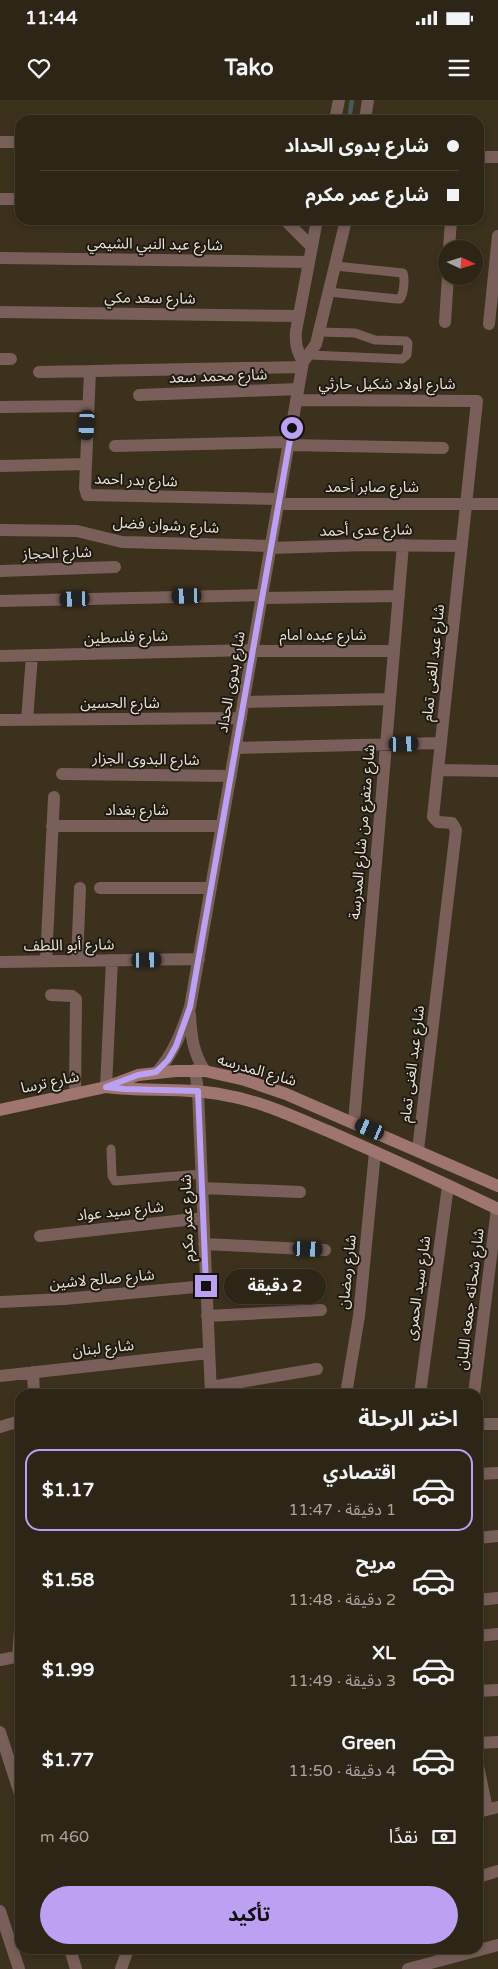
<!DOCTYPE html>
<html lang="ar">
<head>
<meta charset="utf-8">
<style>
  body { margin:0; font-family:"Varela Round","Noto Sans Arabic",sans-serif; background:#393123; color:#f1f3f6; direction:rtl; height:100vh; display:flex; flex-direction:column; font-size:19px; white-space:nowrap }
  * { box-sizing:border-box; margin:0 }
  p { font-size:16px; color:#a7a5a1 }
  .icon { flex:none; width:28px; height:28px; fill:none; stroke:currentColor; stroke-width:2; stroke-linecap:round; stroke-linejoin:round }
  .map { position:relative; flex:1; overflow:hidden; direction:ltr }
  .panel { position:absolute; left:15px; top:1289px; width:468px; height:565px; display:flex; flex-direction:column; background:#2d2516; border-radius:15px; box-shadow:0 2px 8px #0003,0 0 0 1px #484235; direction:rtl }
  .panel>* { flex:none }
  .hud { position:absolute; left:15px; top:15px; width:469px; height:110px; border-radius:15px; box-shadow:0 2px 8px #0003,0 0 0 1px #484235; direction:rtl; display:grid; align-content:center; height:110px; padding:0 25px; background:#2d2516 }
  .needle { width:32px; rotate:94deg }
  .controls { position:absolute; left:438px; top:140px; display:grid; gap:10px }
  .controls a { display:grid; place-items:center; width:45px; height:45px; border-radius:50%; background:#2d2516; box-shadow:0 2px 8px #0003,0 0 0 1px #484235; font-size:25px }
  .end { position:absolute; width:22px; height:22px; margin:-11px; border:6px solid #bca0f2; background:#111; box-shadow:0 0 0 2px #111 }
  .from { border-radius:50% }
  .bubble { position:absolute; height:35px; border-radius:18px; background:#2d2516; box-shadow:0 2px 8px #0003,0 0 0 1px #484235; font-size:16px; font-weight:700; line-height:35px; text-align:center; direction:rtl }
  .car { position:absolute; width:15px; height:30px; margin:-15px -8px; border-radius:6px; box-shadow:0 0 4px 1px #0007; background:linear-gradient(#222 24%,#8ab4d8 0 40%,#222 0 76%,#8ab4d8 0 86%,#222 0) }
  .hud b { display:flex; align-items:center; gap:18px; height:48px; font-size:19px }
  .hud b+b { border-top:1px solid #484235 }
  .hud i { width:12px; height:12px; background:#f1f3f6 }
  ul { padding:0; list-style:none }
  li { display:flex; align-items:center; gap:15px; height:82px; margin:0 10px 8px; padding:0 15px; border:2px solid transparent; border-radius:15px }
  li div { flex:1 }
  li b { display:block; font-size:19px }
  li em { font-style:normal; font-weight:700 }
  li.selected { border-color:#bca0f2 }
  li>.icon { width:45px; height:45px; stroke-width:1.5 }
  h2 { padding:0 25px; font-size:22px; line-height:60px }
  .pay { display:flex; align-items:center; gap:12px; height:55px; padding:0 25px; font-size:19px }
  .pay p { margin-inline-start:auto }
  .action { display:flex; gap:10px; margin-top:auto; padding:10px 25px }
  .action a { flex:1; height:58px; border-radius:30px; background:#bca0f2; color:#111; font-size:20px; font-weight:700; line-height:58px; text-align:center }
  .status { display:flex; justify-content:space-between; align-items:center; height:35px; padding:0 25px; background:#2d2516; direction:ltr }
  .status svg { height:14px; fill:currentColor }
  header { display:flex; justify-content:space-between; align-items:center; height:65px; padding:0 25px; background:#2d2516; font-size:22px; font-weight:700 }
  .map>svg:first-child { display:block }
</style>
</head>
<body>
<div class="status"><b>11:44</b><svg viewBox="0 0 49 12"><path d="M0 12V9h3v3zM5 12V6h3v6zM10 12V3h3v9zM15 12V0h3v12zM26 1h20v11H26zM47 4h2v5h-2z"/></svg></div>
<header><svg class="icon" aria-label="menu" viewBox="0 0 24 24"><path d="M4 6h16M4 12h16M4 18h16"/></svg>Tako<svg class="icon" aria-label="heart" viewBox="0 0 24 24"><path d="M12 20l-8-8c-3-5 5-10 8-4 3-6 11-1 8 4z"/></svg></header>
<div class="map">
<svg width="498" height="1869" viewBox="0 0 498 1869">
  <rect width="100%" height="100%" fill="#3c311d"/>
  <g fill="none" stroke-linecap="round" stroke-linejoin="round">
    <path stroke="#465a60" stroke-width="4.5" d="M349 20 352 0"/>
    <path stroke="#785f5a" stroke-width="9" d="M329 192 397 199H400C404 193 405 179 403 173L335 166
      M310 255 402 259 407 255 408 243 406 241 375 240 355 233 320 232
      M111 1049 112 1076 115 1081 201 1074"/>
    <path stroke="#785f5a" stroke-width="12" d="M335 20 339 0
      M365 20 368 0
      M0 42H20
      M479 57H498
      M0 99H20
      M285 120 312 147
      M449 149 451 120
      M0 158 309 162
      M0 212 299 216
      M445 222 448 176
      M489 224 498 136
      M0 259H11
      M303 262 316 244 346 120
      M303 262C297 251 295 243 296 231L317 120
      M90 271 85 388 87 395 279 399
      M39 272 302 267
      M139 295 298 289
      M296 300 477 301 433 717 438 722 452 723 456 730 418 1050
      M0 307 88 306
      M289 345 443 348
      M115 346 289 342
      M0 366 86 364
      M278 404H498
      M0 430 77 431 122 442 271 446
      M271 448 364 445 462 446
      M0 471 115 467
      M262 498 399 496
      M0 501 262 495
      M252 551H394
      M0 556 253 550
      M243 602 390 599
      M0 620 241 618
      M27 620 32 556
      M235 648 441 643
      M439 670 498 671
      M62 674 231 676
      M52 726H222
      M100 788H211
      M46 861 54 697
      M77 861 80 788
      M0 862 199 859
      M51 895 72 896 76 899 75 994
      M190 914C191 936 193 953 205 971
      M195 970 198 991 211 1294
      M157 972C174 953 182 931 190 907L303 262
      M106 987 112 860
      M354 1022 403 445
      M202 1088 300 1092
      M40 1136 203 1118
      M204 1144 325 1150
      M0 1202 64 1199 206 1186
      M207 1216 321 1210
      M33 1272 34 1294
      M0 1276 209 1253
      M211 1287 317 1269
      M346 1294 359 1216 375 1052
      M420 1294 448 1086
      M474 1294 497 1108
      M478 1324H498
      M0 1327 20 1321
      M478 1374 498 1373
      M478 1438 498 1436
      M478 1500 498 1498
      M478 1536 498 1534
      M18 1557 20 1529
      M0 1560 20 1556
      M478 1591 498 1590
      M0 1632 20 1694
      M478 1643 498 1642
      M478 1666 487 1709
      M478 1712 498 1707
      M478 1777 498 1771
      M0 1811 19 1869
      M70 1849 76 1869
      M121 1869 128 1849
      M408 1869 498 1845"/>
    <path stroke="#9e766f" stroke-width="12" d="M106 987C145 992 185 987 224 995 261 1001 294 1017 328 1031 385 1056 442 1082 498 1109
      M0 1010 106 987 138 975 176 971H205L245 980 286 994 498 1086"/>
  </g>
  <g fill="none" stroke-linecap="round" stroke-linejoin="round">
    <path stroke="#bca0f2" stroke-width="6" d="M206 1186 198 991 124 989 106 987 138 975 156 972 168 960 176 946 190 907 292 328"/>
  </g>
  <g text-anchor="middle" stroke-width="4" stroke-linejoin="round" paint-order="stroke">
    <g font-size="15" fill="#e8e1d5" stroke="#1f1a11">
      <text transform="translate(155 144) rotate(1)" y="5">شارع عبد النبي الشيمي</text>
      <text transform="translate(150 198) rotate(1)" y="5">شارع سعد مكي</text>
      <text transform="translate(218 276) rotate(-2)" y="5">شارع محمد سعد</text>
      <text x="387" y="289">شارع اولاد شكيل حارثي</text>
      <text transform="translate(136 380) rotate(2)" y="5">شارع بدر احمد</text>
      <text x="372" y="392">شارع صابر أحمد</text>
      <text transform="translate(166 425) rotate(3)" y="5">شارع رشوان فضل</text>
      <text transform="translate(366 430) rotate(-1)" y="5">شارع عدى أحمد</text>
      <text transform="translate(57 453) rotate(-2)" y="5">شارع الحجاز</text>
      <text x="323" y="540">شارع عبده امام</text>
      <text transform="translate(126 537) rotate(-2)" y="5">شارع فلسطين</text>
      <text transform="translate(433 563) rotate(-84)" y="5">شارع عبد الغنى تمام</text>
      <text transform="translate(231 582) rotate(-80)" y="5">شارع بدوى الحداد</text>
      <text x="120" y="608">شارع الحسين</text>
      <text transform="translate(146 659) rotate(1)" y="5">شارع البدوى الجزار</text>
      <text x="137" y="715">شارع بغداد</text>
      <text transform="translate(362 732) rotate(-85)" y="5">شارع متفرع من شارع المدرسة</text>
      <text transform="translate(69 845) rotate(-1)" y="5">شارع أبو اللطف</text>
      <text transform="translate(412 964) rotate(-83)" y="5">شارع عبد الغنى تمام</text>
      <text transform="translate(257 970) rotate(16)" y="5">شارع المدرسه</text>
      <text transform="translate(50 982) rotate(-12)" y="5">شارع ترسا</text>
      <text transform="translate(120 1111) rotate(-6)" y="5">شارع سيد عواد</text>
      <text transform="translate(187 1118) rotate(-92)" y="5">شارع عمر مكرم</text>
      <text transform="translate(347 1172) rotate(-84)" y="5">شارع رمضان</text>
      <text transform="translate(102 1179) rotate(-5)" y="5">شارع صالح لاشين</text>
      <text transform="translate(418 1188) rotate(-82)" y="5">شارع سيد الحمرى</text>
      <text transform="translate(470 1199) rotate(-83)" y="5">شارع شحاته جمعه اللبان</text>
      <text transform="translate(103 1248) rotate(-6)" y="5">شارع لبنان</text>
    </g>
  </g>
</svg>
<div class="controls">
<a><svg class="needle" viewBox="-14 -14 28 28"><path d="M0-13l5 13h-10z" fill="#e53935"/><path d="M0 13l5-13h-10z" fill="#a7a5a1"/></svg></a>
</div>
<i class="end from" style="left:292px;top:328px"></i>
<i class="end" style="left:206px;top:1186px"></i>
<div class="bubble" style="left:224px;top:1169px;width:102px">2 دقيقة</div>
<i class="car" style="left:87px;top:325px;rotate:183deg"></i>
<i class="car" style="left:187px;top:496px;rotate:268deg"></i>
<i class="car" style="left:75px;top:499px;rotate:268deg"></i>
<i class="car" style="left:404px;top:644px;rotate:88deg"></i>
<i class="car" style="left:147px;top:860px;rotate:89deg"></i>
<i class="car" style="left:370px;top:1029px;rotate:293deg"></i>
<i class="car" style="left:308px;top:1149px;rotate:92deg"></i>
<div class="hud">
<b><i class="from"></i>شارع بدوى الحداد</b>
<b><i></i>شارع عمر مكرم</b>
</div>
<section class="panel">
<h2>اختر الرحلة</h2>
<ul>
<li class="selected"><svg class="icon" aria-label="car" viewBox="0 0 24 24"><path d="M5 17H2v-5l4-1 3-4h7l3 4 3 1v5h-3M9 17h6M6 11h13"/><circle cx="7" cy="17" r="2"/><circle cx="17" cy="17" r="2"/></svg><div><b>اقتصادي</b><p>1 دقيقة · 11:47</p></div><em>$1.17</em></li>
<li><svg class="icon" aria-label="car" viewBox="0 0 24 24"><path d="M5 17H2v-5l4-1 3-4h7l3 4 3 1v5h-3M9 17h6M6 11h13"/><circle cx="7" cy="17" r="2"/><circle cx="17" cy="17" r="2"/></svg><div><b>مريح</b><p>2 دقيقة · 11:48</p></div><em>$1.58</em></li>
<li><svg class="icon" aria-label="car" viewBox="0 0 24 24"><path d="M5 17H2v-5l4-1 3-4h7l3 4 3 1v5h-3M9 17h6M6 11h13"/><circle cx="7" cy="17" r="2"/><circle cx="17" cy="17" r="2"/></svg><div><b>XL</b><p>3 دقيقة · 11:49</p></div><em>$1.99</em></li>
<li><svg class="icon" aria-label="car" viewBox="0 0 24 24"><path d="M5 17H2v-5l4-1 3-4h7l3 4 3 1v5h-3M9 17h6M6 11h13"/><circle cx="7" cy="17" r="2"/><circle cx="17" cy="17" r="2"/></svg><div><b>Green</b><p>4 دقيقة · 11:50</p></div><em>$1.77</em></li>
</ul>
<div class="pay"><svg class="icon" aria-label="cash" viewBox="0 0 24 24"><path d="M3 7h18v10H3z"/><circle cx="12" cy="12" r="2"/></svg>نقدًا<p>460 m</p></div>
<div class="action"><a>تأكيد</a></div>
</section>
</div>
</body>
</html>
